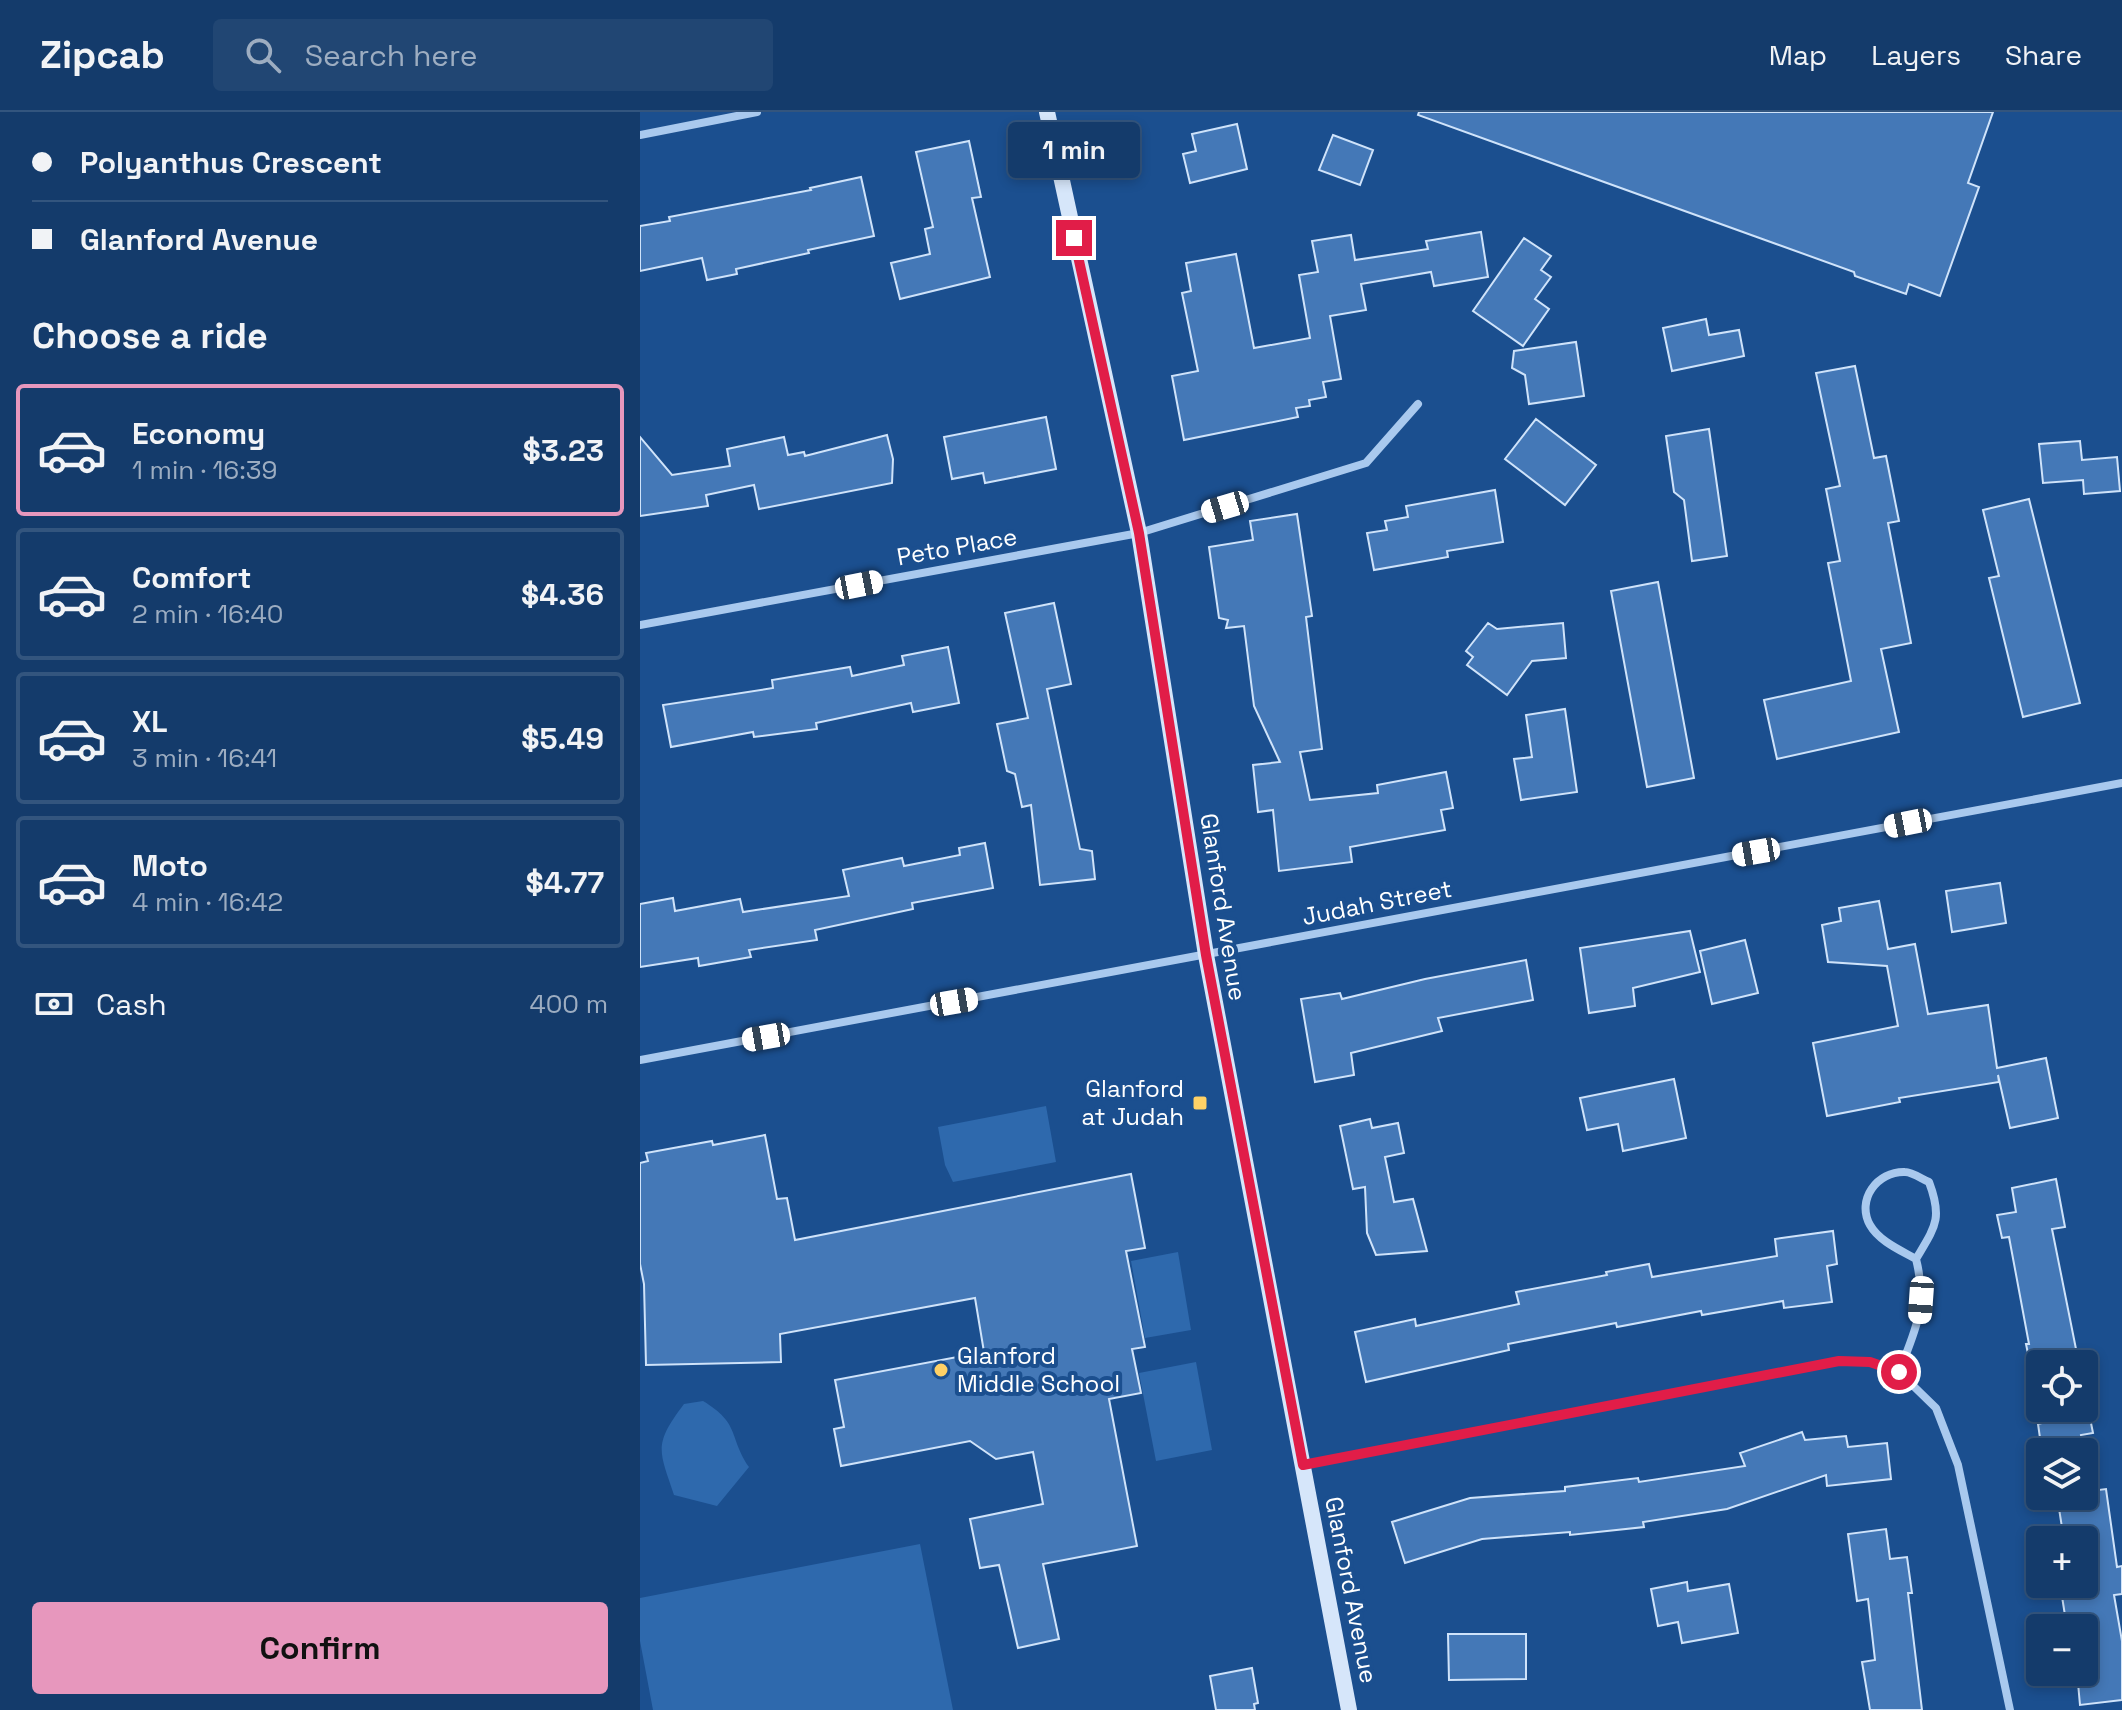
<!DOCTYPE html>
<html lang="en">
<head>
<meta charset="utf-8">
<style>
  body { margin:0; font-family:"Space Grotesk",sans-serif; background:#214673; color:#f1f3f6; height:100vh; display:flex; flex-direction:column; font-size:30px; white-space:nowrap }
  * { box-sizing:border-box; margin:0 }
  p { font-size:26px; color:#9dadc1 }
  .icon { flex:none; width:44px; height:44px; fill:none; stroke:currentColor; stroke-width:2; stroke-linecap:round; stroke-linejoin:round }
  .map { position:relative; flex:1; overflow:hidden }
  .side { display:flex; flex-direction:column; background:#143b6b; width:640px }
  .side>* { flex:none }
  .banner { display:grid; align-content:center; height:176px; padding:0 32px; background:#143b6b }
  .fabs { position:absolute; left:1386px; top:1238px; display:grid; gap:16px }
  .fabs a { display:grid; place-items:center; width:72px; height:72px; border-radius:8px; background:#143b6b; box-shadow:0 4px 12px #0003,0 0 0 2px #33557e; font-size:40px }
  .end { position:absolute; width:36px; height:36px; margin:-18px; border:10px solid #e11d48; background:#fff; box-shadow:0 0 0 4px #fff }
  .from { border-radius:50% }
  .bubble { position:absolute; height:56px; border-radius:8px; background:#143b6b; box-shadow:0 4px 12px #0003,0 0 0 2px #33557e; font-size:26px; font-weight:600; line-height:56px; text-align:center }
  .car { position:absolute; width:24px; height:48px; margin:-24px -12px; border-radius:10px; box-shadow:0 0 6px 2px #0007; background:linear-gradient(#fff 24%,#345 0 40%,#fff 0 76%,#345 0 86%,#fff 0) }
  .banner b { display:flex; align-items:center; gap:28px; height:76px; font-size:30px }
  .banner b+b { border-top:2px solid #33557e }
  .banner i { width:20px; height:20px; background:#f1f3f6 }
  ul { padding:0; list-style:none }
  li { display:flex; align-items:center; gap:24px; height:132px; margin:0 16px 12px; padding:0 16px; border:4px solid #33557e; border-radius:8px }
  li div { flex:1 }
  li b { display:block; font-size:30px }
  li em { font-style:normal; font-weight:600 }
  li.selected { border-color:#e797bd }
  li>.icon { width:72px; height:72px; stroke-width:1.5 }
  h2 { padding:0 32px; font-size:36px; line-height:96px }
  .pay { display:flex; align-items:center; gap:20px; height:88px; padding:0 32px; font-size:30px }
  .pay p { margin-inline-start:auto }
  .button { display:flex; gap:16px; margin-top:auto; padding:16px 32px }
  .button a { flex:1; height:92px; border-radius:8px; background:#e797bd; color:#111; font-size:32px; font-weight:600; line-height:92px; text-align:center }
  header { display:flex; align-items:center; gap:48px; box-sizing:border-box; height:112px; padding:0 40px; background:#143b6b; border-bottom:2px solid #33557e }
  header strong { font-size:38px }
  nav { display:flex; gap:44px; margin-inline-start:auto; font-size:28px }
  .search { width:560px; height:72px; background:#214673; display:flex; align-items:center; gap:20px; box-sizing:border-box; padding:0 28px; border-radius:8px; color:#9dadc1; font-size:30px }
  main { display:flex; flex:1; min-height:0 }
  .map>svg:first-child { display:block }
</style>
</head>
<body>
<header>
<strong>Zipcab</strong>
<div class="search"><svg class="icon" aria-label="search" viewBox="0 0 24 24"><circle cx="10" cy="10" r="6"/><path d="M15 15l6 6"/></svg>Search here</div>
<nav><a>Map</a><a>Layers</a><a>Share</a></nav>
</header>
<main>
<section class="side">
<div class="banner">
<b><i class="from"></i>Polyanthus Crescent</b>
<b><i></i>Glanford Avenue</b>
</div>
<h2>Choose a ride</h2>
<ul>
<li class="selected"><svg class="icon" aria-label="car" viewBox="0 0 24 24"><path d="M5 17H2v-5l4-1 3-4h7l3 4 3 1v5h-3M9 17h6M6 11h13"/><circle cx="7" cy="17" r="2"/><circle cx="17" cy="17" r="2"/></svg><div><b>Economy</b><p>1 min · 16:39</p></div><em>$3.23</em></li>
<li><svg class="icon" aria-label="car" viewBox="0 0 24 24"><path d="M5 17H2v-5l4-1 3-4h7l3 4 3 1v5h-3M9 17h6M6 11h13"/><circle cx="7" cy="17" r="2"/><circle cx="17" cy="17" r="2"/></svg><div><b>Comfort</b><p>2 min · 16:40</p></div><em>$4.36</em></li>
<li><svg class="icon" aria-label="car" viewBox="0 0 24 24"><path d="M5 17H2v-5l4-1 3-4h7l3 4 3 1v5h-3M9 17h6M6 11h13"/><circle cx="7" cy="17" r="2"/><circle cx="17" cy="17" r="2"/></svg><div><b>XL</b><p>3 min · 16:41</p></div><em>$5.49</em></li>
<li><svg class="icon" aria-label="car" viewBox="0 0 24 24"><path d="M5 17H2v-5l4-1 3-4h7l3 4 3 1v5h-3M9 17h6M6 11h13"/><circle cx="7" cy="17" r="2"/><circle cx="17" cy="17" r="2"/></svg><div><b>Moto</b><p>4 min · 16:42</p></div><em>$4.77</em></li>
</ul>
<div class="pay"><svg class="icon" aria-label="cash" viewBox="0 0 24 24"><path d="M3 7h18v10H3z"/><circle cx="12" cy="12" r="2"/></svg>Cash<p>400 m</p></div>
<div class="button"><a>Confirm</a></div>
</section>
<div class="map">
<svg width="1482" height="1598" viewBox="0 0 1482 1598">
  <rect width="100%" height="100%" fill="#1b4f8f"/>
  <path fill="#2e69ad" d="M406 994 416 1050 313 1070 305 1053 298 1015Z
    M538 1140 551 1218 505 1226 491 1149Z
    M556 1250 572 1338 516 1349 499 1261Z
    M63 1289C101 1312 88 1324 109 1355L77 1394 34 1383C19 1338 13 1333 44 1292Z
    M280 1432 313 1598H13L0 1529V1486Z"/>
  <path fill="#4478b7" stroke="#cfe3fa" stroke-width="2" d="M779 0H1353L1328 71 1339 75 1300 184 1269 172 1266 182 1215 164 1214 160 778 3Z
    M597 12 607 57 550 71 543 42 556 39 552 22Z
    M693 23 733 38 720 73 679 58Z
    M329 29 341 85 332 86 350 165 260 187 251 151 290 142 285 117 293 115 276 40Z
    M221 65 234 124 168 138 169 141 96 157 97 162 67 168 62 146 0 159V114L30 109 29 105 171 78 170 76Z
    M841 120 848 165 794 174 791 160 721 172 726 198 690 204 701 267 683 270 686 285 669 288 670 294 656 296 658 305 544 328 532 264 558 259 542 181 551 179 546 151 596 142 614 236 670 226 659 163 678 160 672 129 711 123 715 148 788 137 786 129Z
    M884 126 911 144 901 158 911 165 895 187 909 197 883 234 833 199Z
    M1066 207 1069 223 1099 218 1104 244 1032 259 1023 216Z
    M936 230 944 284 889 292 885 263 872 256 874 239Z
    M1215 254 1234 346 1246 344 1259 409 1248 411 1271 531 1241 537 1259 620 1137 647 1124 588 1211 569 1188 451 1200 449 1186 377 1200 374 1176 261Z
    M406 305 416 357 345 371 343 361 312 367 304 325Z
    M896 307 956 353 925 393 865 347Z
    M1069 317 1087 444 1052 449 1044 388 1034 380 1026 324Z
    M247 323 253 347 252 371 119 397 114 373 66 383 68 394 0 404V325L32 363 90 354 87 337 144 325 148 343 164 340 165 344Z
    M1440 329 1442 348 1477 345 1480 379 1444 382 1443 368 1403 371 1399 332Z
    M855 378 863 430 807 439 808 445 734 458 727 421 747 418 745 409 768 405 766 394Z
    M1389 387 1440 591 1383 605 1349 466 1359 464 1343 398Z
    M657 402 672 504 666 505 682 637 660 640 670 688 738 681 737 673 806 660 813 696 801 698 805 718 710 735 712 750 639 759 633 698 618 700 613 653 640 650 614 594 604 514 586 516 588 508 579 506 569 435 613 428 610 409Z
    M1018 470 1054 666 1007 675 971 479Z
    M414 491 431 572 407 577 440 737 452 739 455 767 400 773 391 693 382 695 375 662 367 659 357 612 388 606 365 501Z
    M848 511 857 517 923 511 926 546 892 549 867 583 827 553 833 545 826 539Z
    M308 535 319 591 273 600 271 591 176 611 177 617 114 625 113 620 31 635 23 593 133 576 132 568 210 555 212 564 264 553 262 544Z
    M925 597 937 680 881 688 874 647 892 645 886 603Z
    M345 731 353 776 272 791 273 797 175 818 177 828 109 838 111 845 59 854 58 846 0 855V792L33 786 35 799 100 787 103 800 209 784 203 758 262 746 264 754 320 743 319 736Z
    M1360 771 1366 811 1312 820 1306 779Z
    M1239 789 1248 837 1275 832 1288 902 1348 893 1357 956 1406 946 1418 1006 1370 1016 1358 963 1359 970 1259 986 1260 990 1187 1004 1173 931 1258 914 1247 854 1188 850 1182 813 1201 809 1199 796Z
    M1050 819 1060 860 993 876 995 894 949 901 940 836Z
    M1105 828 1118 881 1072 892 1060 839Z
    M886 848 893 888 798 906 802 919 711 941 714 963 675 970 661 887 700 881 702 887 785 867Z
    M1034 967 1046 1026 983 1039 978 1012 947 1018 940 986Z
    M730 1007 732 1016 758 1011 764 1041 745 1045 754 1090 773 1087 787 1139 736 1143 727 1121 725 1075 713 1077 700 1014Z
    M125 1023 137 1087 147 1086 155 1128 491 1062 505 1136 486 1139 505 1235 492 1237 501 1281 469 1287 497 1434 403 1452 419 1527 378 1536 359 1453 340 1456 330 1407 403 1392 393 1340 356 1347 330 1329 201 1354 194 1317 204 1315 195 1268 344 1240 335 1186 140 1222 141 1250 6 1253 4 1172 0 1152V1051L8 1049 6 1041 72 1029 73 1033Z
    M1416 1067 1425 1115 1412 1117 1439 1252H1400V1296H1444V1276L1453 1321 1441 1323 1451 1379 1466 1377 1477 1455 1482 1454V1482L1474 1483 1482 1529V1588L1440 1593 1437 1560H1444V1516H1427L1420 1472H1444V1428H1424L1417 1384H1444V1340H1402L1398 1312 1402 1311 1386 1232H1389L1369 1125 1362 1126 1357 1103 1376 1100 1372 1076Z
    M1193 1119 1197 1152 1187 1154 1192 1190 1144 1196 1143 1189 1062 1203 1061 1199 977 1215 976 1211 868 1232 869 1238 726 1270 715 1220 775 1207 776 1214 879 1192 876 1180 967 1163 966 1160 1009 1152 1012 1165 1137 1144 1135 1127Z
    M1162 1320 1165 1328 1206 1324 1208 1335 1247 1331 1251 1367 1187 1374 1186 1363 1087 1397 1003 1410 1004 1415 930 1423V1420L842 1427 765 1451 752 1410 830 1386 925 1379V1375L998 1366 999 1370 1105 1354 1100 1341Z
    M1246 1417 1250 1447 1267 1445 1272 1481H1268L1282 1598H1230L1222 1550 1235 1548 1228 1487 1217 1489 1208 1422Z
    M1047 1470 1048 1479 1089 1472 1098 1521 1042 1531 1038 1510 1018 1514 1011 1477Z
    M808 1522H886V1567L809 1568Z
    M612 1556 618 1591 614 1592 615 1598H576L570 1564Z"/>
  <g fill="none" stroke-linecap="round" stroke-linejoin="round">
    <path stroke="#a9c9ee" stroke-width="8" d="M0 23 117 0
      M0 513 499 421 726 351 778 292
      M0 948 1482 671
      M1259 1260C1276 1216 1288 1195 1276 1147 1295 1115 1303 1107 1289 1070 1282 1067 1272 1060 1265 1060 1237 1059 1216 1088 1230 1113 1239 1129 1260 1138 1276 1147
      M663 1353 1199 1249 1230 1250 1259 1260 1296 1296 1318 1353 1370 1598"/>
    <path stroke="#d6e6fa" stroke-width="16" d="M407 0 499 421 566 843 709 1598"/>
  </g>
  <g fill="none" stroke-linecap="round" stroke-linejoin="round">
    <path stroke="#e11d48" stroke-width="10" d="M434 126 499 421 566 843 663 1353 1199 1249 1230 1250 1259 1260"/>
  </g>
  <g fill="#ffd166" stroke="#1b4f8f" stroke-width="3">
    <rect x="552" y="983" width="16" height="16" rx="4"/>
    <circle cx="301" cy="1258" r="8"/>
  </g>
  <g text-anchor="middle" stroke-width="8" stroke-linejoin="round" paint-order="stroke">
    <g font-size="24" fill="#fff" stroke="#1b4f8f">
      <text transform="translate(317 435) rotate(-10)" y="8">Peto Place</text>
      <text transform="translate(737 791) rotate(-11)" y="8">Judah Street</text>
      <text transform="translate(583 795) rotate(81)" y="8">Glanford Avenue</text>
      <text transform="translate(711 1478) rotate(79)" y="8">Glanford Avenue</text>
    </g>
    <g font-size="24" fill="#fff" stroke="#1b4f8f" text-anchor="end">
      <text x="544" y="985">Glanford<tspan x="544" dy="28">at Judah</tspan></text>
      <text x="317" y="1252" text-anchor="start">Glanford<tspan x="317" dy="28">Middle School</tspan></text>
    </g>
  </g>
</svg>
<div class="fabs">
<a><svg class="icon" aria-label="locate" viewBox="0 0 24 24"><circle cx="12" cy="12" r="6"/><path d="M12 2v4M12 18v4M2 12h4M18 12h4"/></svg></a>
<a><svg class="icon" aria-label="layers" viewBox="0 0 24 24"><path d="M12 4l9 5-9 5-9-5zM3 14l9 5 9-5"/></svg></a>
<a>+</a>
<a>−</a>
</div>
<i class="end from" style="left:1259px;top:1260px"></i>
<i class="end" style="left:434px;top:126px"></i>
<div class="bubble" style="left:368px;top:10px;width:132px">1 min</div>
<i class="car" style="left:585px;top:395px;rotate:253deg"></i>
<i class="car" style="left:219px;top:473px;rotate:79deg"></i>
<i class="car" style="left:1268px;top:711px;rotate:259deg"></i>
<i class="car" style="left:1116px;top:740px;rotate:260deg"></i>
<i class="car" style="left:314px;top:890px;rotate:80deg"></i>
<i class="car" style="left:126px;top:925px;rotate:260deg"></i>
<i class="car" style="left:1281px;top:1188px;rotate:184deg"></i>
</div>
</main>
</body>
</html>
